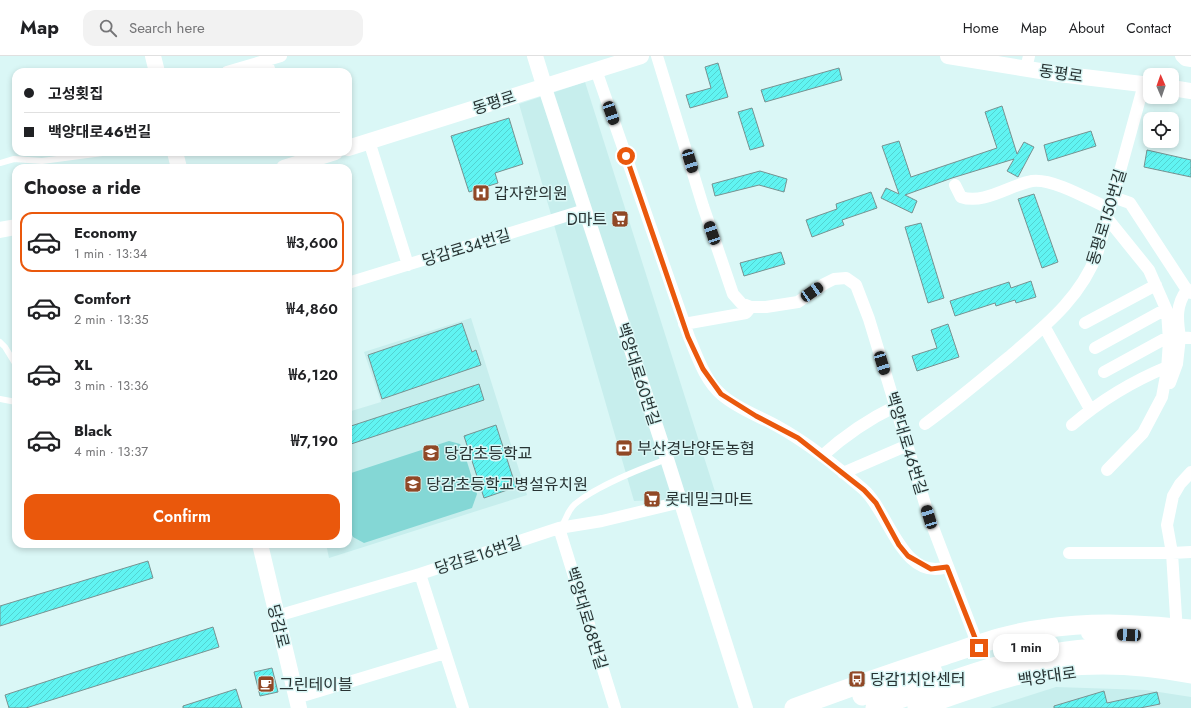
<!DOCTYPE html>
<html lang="en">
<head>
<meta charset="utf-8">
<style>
  body { margin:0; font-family:Jost,"Noto Sans KR",sans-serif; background:#f2f2f2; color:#202124; height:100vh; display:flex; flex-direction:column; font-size:15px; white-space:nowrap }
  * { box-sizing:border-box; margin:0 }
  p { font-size:13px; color:#757577 }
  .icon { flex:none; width:22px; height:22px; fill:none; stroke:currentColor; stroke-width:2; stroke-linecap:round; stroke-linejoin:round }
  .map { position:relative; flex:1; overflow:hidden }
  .side { position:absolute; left:12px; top:108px; width:340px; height:384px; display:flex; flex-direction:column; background:#fff; border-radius:12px; box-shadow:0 2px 6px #0003 }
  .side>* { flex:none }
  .guide { position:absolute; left:12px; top:12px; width:340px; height:88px; border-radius:12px; box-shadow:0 2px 6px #0003; display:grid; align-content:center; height:88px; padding:0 12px; background:#fff }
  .needle { width:26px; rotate:358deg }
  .tools { position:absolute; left:1143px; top:12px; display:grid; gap:8px }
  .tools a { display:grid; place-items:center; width:36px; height:36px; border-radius:8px; background:#fff; box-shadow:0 2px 6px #0003; font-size:20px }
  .end { position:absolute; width:18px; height:18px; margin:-9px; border:5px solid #ea580c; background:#fff; box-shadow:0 0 0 2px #fff }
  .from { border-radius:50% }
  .bubble { position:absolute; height:28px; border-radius:12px; background:#fff; box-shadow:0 2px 6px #0003; font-size:13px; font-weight:600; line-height:28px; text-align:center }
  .car { position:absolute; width:12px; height:24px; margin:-12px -6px; border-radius:5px; box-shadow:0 0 3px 1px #0007; background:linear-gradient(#222 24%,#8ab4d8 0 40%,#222 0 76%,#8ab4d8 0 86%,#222 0) }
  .guide b { display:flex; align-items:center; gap:14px; height:38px; font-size:15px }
  .guide b+b { border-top:1px solid #e0e0e0 }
  .guide i { width:10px; height:10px; background:#202124 }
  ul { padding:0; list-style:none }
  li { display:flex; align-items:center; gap:12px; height:60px; margin:0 8px 6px; padding:0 4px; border:2px solid transparent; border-radius:12px }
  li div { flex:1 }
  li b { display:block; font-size:15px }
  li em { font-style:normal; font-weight:600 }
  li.selected { border-color:#ea580c }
  li>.icon { width:36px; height:36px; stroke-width:1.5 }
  h2 { padding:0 12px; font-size:18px; line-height:48px }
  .primary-button { display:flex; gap:8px; margin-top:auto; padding:8px 12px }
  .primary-button a { flex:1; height:46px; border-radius:12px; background:#ea580c; color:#fff; font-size:16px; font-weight:600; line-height:46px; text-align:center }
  header { display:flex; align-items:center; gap:24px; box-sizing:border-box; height:56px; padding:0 20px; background:#fff; border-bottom:1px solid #e0e0e0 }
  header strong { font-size:19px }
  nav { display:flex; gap:22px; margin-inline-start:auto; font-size:14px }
  .search { width:280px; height:36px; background:#f2f2f2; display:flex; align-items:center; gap:10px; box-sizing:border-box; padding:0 14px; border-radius:12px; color:#757577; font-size:15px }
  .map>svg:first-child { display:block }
</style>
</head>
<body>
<header>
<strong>Map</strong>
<div class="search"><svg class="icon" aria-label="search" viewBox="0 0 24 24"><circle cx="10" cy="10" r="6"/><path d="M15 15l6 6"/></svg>Search here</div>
<nav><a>Home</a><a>Map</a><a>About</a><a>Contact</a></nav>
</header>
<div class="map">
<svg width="1191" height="652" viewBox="0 0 1191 652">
  <defs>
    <pattern id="building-hatch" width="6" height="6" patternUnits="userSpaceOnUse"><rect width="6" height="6" fill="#60f4f2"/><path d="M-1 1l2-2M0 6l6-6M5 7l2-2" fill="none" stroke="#53d2d0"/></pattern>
  </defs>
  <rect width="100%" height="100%" fill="#daf7f6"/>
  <path fill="#c7eeed" d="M585 26 717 442 634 445 519 48Z
    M471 262 527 439 329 502 326 488H348V356L381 346 364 296Z
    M1056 631 1146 634 1191 641V652H990Z"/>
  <path fill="#84d7d5" d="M449 385 460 388 463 393 477 438 472 452 364 487 353 481 348 471V418Z"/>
  <path fill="url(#building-hatch)" stroke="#779291" d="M718 7 728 41 690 52 686 39 711 32 705 11Z
    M839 12 842 24 765 46 761 34Z
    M1002 50 1017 98 1024 86 1034 91 1018 121 1007 115 1014 103 952 122 905 139 917 145 912 157 881 142 886 132 899 138 882 90 899 85 911 121 997 92 985 56Z
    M752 52 764 90 750 94 738 56Z
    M509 62 523 108 495 117 498 127 469 136 451 80Z
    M1091 75 1096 90 1048 105 1044 89Z
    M1147 94 1191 104V121L1144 111Z
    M760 115 787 123 784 136 759 129 715 140 712 128Z
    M871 136 877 152 842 164 844 169 812 181 806 164 837 153 836 148Z
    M1034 138 1058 206 1042 212 1018 143Z
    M921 167 944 242 928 247 905 171Z
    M781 196 785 208 744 220 740 207Z
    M1031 225 1036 241 1016 247 1015 244 996 250 995 247 955 260 950 245 1009 226 1011 232Z
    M462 267 472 296 476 294 481 309 382 343 368 299Z
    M948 268 959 301 917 315 912 300 937 292 931 274Z
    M479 328 484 344 348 389V371Z
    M496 369 516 431 484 442 464 380Z
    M148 505 153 522 0 570V550Z
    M213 571 219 591 26 652H9L5 639Z
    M272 612 278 636 260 640 254 616Z
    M236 633 242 652H183V650Z
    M1104 635 1107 647 1157 636 1160 648 1140 652H1054V650Z"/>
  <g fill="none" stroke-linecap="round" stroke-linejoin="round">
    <path stroke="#fff" stroke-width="6" d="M0 107 14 103 42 105 110 96
      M0 286 5 291 16 309
      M0 343 16 346
      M561 470C567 464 566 456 575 448 598 429 640 413 667 403"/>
    <path stroke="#fff" stroke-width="12" d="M657 0 703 150 733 238 741 247 751 251H766L798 246 824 228 834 223 846 222 856 229 869 263 929 461 979 592
      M1181 0 1185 4 1191 5
      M266 4 270 16
      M1026 12 1029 0
      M596 14 689 281C697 300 705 325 722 339 738 353 759 360 777 370 808 387 836 410 863 433 889 455 902 526 947 511
      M227 16 281 0
      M369 85 408 209
      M955 129 961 141C984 149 1010 129 1032 125 1053 122 1090 144 1110 153
      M1113 141 1130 147 1185 231 1191 237
      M348 227 585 154
      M1085 267 1156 229
      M684 268 746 257 751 251
      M1044 270 1090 353
      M1180 281C1177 263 1176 248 1187 234
      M1095 292 1166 253
      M1104 316 1168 281
      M1170 327 1177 308 1180 281 1191 282
      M925 368C954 347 981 324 1009 301 1045 270 1082 241 1098 195L1144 28
      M1072 369C1100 345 1133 325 1167 311
      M822 400C844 380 869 363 896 350
      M1107 414 1143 377 1162 341 1167 314 1169 285 1167 255 1149 214 1107 162
      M843 417 908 389
      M559 472 615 652
      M1069 497H1172L1191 496
      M420 518 463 652
      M277 560 420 518 559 472 602 465 681 446
      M1177 577 1172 497 1167 469 1173 440 1180 428 1191 416
      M296 642 445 597"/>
    <path stroke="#fff" stroke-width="14" d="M544 29 667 403 746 652"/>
    <path stroke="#fff" stroke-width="16" d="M153 0 157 16
      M535 0 544 29
      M948 0 1059 18 1150 29
      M1172 32 1191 35
      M348 92 641 0
      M175 96 179 112
      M284 112 335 96
      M0 174 16 171
      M260 488 299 652
      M1089 577 1177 582 1191 584"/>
    <path stroke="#fff" stroke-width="19" d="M862 640 933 616
      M794 652C842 634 891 617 940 601 974 590 1007 577 1042 573 1095 565 1138 568 1191 573
      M875 652C955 623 1038 588 1125 592 1147 594 1169 597 1191 599
      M917 652C951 640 984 628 1019 619 1075 605 1134 607 1191 618"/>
  </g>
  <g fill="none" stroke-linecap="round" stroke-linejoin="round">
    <path stroke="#ea580c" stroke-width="5" d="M626 100 688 281 703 313 721 338 756 360 798 382 864 434 876 447 899 489 908 500 931 513 947 511 979 592"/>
  </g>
  <defs>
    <g id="hospital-square" transform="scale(0.9)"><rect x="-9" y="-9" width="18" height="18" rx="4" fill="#904826" stroke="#daf7f6"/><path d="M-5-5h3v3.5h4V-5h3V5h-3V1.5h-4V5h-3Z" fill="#fff"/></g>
    <g id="supermarket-square" transform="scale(0.9)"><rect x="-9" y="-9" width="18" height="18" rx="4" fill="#904826" stroke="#daf7f6"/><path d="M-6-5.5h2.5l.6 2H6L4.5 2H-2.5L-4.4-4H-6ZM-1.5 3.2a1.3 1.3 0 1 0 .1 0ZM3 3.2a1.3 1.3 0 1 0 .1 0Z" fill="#fff"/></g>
    <g id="bank-square" transform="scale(0.9)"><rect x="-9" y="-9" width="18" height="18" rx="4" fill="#904826" stroke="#daf7f6"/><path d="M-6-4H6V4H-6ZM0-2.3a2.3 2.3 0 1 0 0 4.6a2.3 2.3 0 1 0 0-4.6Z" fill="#fff"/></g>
    <g id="school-square" transform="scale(0.9)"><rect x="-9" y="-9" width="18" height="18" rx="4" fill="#904826" stroke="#daf7f6"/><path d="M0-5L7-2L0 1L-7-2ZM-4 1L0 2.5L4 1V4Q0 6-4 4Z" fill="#fff"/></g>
    <g id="bus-square" transform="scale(0.9)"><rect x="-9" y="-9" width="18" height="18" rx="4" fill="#904826" stroke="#daf7f6"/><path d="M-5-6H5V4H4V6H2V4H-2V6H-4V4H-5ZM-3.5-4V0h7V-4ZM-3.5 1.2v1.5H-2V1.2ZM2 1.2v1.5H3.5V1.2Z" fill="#fff"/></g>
    <g id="cafe-square" transform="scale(0.9)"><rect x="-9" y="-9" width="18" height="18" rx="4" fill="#904826" stroke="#daf7f6"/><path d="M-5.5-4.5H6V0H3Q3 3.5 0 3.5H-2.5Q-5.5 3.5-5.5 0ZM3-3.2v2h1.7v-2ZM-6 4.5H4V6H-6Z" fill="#fff"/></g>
  </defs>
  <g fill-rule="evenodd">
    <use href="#hospital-square" x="481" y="137"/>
    <use href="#supermarket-square" x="620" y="163"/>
    <use href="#bank-square" x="624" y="392"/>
    <use href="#school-square" x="431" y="397"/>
    <use href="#school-square" x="413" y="428"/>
    <use href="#supermarket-square" x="652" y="443"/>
    <use href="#bus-square" x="857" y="623"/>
    <use href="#cafe-square" x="266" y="628"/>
  </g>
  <g text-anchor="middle" stroke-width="3" stroke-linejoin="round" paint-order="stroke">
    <g font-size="16" fill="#283333" stroke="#daf7f6">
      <text transform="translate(1061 17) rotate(8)" y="6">동평로</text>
      <text transform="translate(494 46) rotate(-18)" y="6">동평로</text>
      <text transform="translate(1106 161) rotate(-73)" y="6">동평로150번길</text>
      <text transform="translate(466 191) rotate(-17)" y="6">당감로34번길</text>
      <text transform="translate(639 318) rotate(72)" y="6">백양대로60번길</text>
      <text transform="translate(907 387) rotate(73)" y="6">백양대로46번길</text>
      <text transform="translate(478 499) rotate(-18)" y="6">당감로16번길</text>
      <text transform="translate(587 562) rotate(73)" y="6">백양대로68번길</text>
      <text transform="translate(279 570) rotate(76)" y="6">당감로</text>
      <text transform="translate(1047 620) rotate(-8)" y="6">백양대로</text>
    </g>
    <g font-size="16" fill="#283333" stroke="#daf7f6" text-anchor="start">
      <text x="494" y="143">갑자한의원</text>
      <text x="607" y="169" text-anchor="end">D마트</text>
      <text x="637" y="398">부산경남양돈농협</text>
      <text x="444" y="403">당감초등학교</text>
      <text x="426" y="434">당감초등학교병설유치원</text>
      <text x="665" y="449">롯데밀크마트</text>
      <text x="870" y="629">당감1치안센터</text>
      <text x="279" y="634">그린테이블</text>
    </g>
  </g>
</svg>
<div class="tools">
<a><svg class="needle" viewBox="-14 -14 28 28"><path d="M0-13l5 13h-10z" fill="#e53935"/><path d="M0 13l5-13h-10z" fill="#757577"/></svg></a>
<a><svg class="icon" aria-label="locate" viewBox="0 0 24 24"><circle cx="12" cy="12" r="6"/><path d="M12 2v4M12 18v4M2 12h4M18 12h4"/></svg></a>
</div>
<i class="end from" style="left:626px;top:100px"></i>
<i class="end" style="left:979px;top:592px"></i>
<div class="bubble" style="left:993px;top:578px;width:66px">1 min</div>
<i class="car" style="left:611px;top:57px;rotate:161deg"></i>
<i class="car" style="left:690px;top:105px;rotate:163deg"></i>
<i class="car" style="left:712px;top:177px;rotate:341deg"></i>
<i class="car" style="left:812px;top:236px;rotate:56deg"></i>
<i class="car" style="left:882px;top:307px;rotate:163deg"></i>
<i class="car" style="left:929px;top:461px;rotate:343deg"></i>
<i class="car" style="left:1129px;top:579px;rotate:273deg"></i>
<div class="guide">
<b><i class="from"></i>고성횟집</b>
<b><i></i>백양대로46번길</b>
</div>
<section class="side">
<h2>Choose a ride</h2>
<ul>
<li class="selected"><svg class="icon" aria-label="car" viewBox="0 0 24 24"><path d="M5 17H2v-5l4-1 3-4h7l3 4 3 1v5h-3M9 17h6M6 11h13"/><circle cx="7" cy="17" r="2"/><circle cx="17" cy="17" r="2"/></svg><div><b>Economy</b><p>1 min · 13:34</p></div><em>₩3,600</em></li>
<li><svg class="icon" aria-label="car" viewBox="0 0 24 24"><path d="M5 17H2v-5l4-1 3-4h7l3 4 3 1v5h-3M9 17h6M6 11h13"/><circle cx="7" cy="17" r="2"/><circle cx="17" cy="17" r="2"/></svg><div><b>Comfort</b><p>2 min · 13:35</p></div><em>₩4,860</em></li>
<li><svg class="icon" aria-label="car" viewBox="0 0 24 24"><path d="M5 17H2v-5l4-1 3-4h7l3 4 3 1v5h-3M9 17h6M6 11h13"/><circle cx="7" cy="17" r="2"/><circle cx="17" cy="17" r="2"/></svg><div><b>XL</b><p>3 min · 13:36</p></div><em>₩6,120</em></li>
<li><svg class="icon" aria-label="car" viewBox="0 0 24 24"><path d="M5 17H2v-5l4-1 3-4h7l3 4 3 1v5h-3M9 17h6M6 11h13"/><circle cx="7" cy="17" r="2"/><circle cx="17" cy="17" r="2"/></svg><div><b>Black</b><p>4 min · 13:37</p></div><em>₩7,190</em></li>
</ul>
<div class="primary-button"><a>Confirm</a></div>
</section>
</div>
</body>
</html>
